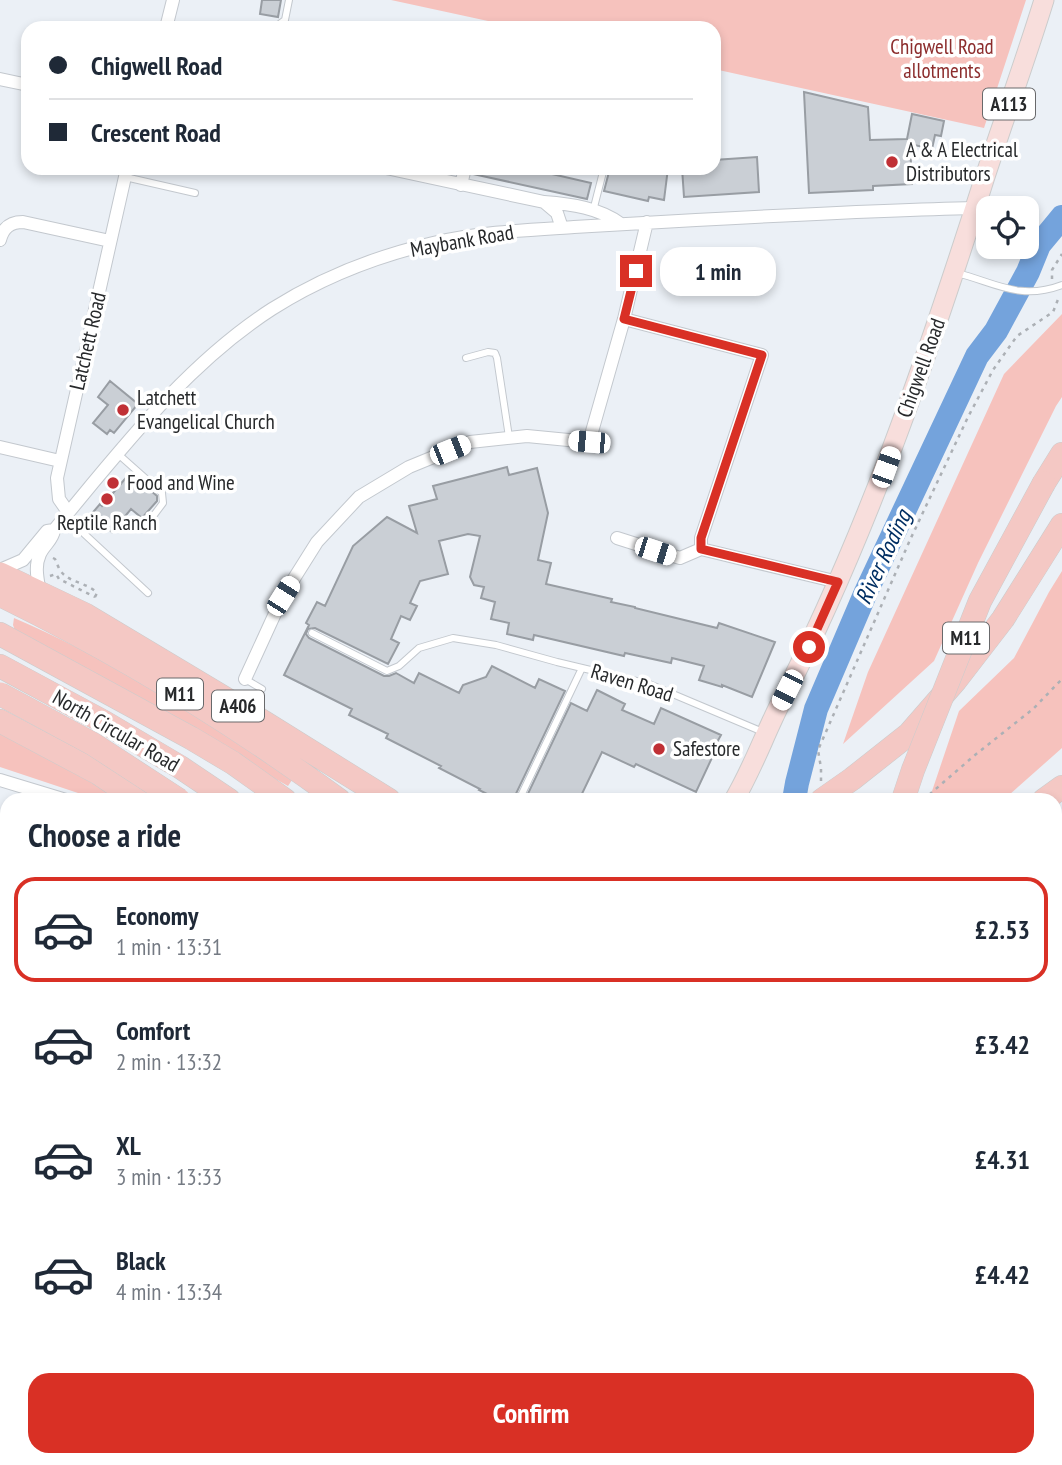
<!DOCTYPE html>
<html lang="en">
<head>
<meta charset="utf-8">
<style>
  body { margin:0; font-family:"PT Sans Narrow",sans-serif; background:#f2f2f3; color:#1f2937; height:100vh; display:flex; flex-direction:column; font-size:26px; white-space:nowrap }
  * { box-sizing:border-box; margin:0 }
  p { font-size:23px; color:#747a83 }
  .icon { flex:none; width:38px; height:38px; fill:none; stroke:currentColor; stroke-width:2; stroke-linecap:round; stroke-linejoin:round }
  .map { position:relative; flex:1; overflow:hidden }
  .panel { position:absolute; left:0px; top:793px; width:1062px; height:674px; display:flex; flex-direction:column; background:#fff; border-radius:21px 21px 0 0; box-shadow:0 4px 10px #0003 }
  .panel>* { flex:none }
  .hud { position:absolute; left:21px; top:21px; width:700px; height:154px; border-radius:21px; box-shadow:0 4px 10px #0003; display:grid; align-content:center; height:154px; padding:0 28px; background:#fff }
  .tools { position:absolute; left:976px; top:196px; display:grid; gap:14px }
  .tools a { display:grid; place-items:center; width:63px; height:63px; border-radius:14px; background:#fff; box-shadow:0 4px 10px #0003; font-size:35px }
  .end { position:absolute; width:32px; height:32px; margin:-16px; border:9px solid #d93025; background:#fff; box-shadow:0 0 0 4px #fff }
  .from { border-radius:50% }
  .bubble { position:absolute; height:49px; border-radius:21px; background:#fff; box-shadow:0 4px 10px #0003; font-size:23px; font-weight:600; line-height:49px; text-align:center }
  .car { position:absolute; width:21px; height:42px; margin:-21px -10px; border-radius:9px; box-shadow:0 0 5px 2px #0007; background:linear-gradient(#fff 24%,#345 0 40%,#fff 0 76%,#345 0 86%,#fff 0) }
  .hud b { display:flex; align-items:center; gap:24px; height:66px; font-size:26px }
  .hud b+b { border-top:2px solid #e0e1e3 }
  .hud i { width:18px; height:18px; background:#1f2937 }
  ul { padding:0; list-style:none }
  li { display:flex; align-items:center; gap:21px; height:105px; margin:0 14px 10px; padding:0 14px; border:4px solid transparent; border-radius:21px }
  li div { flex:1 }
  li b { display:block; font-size:26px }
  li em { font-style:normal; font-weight:600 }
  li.current { border-color:#d93025 }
  li>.icon { width:63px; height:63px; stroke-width:1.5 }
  h2 { padding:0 28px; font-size:32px; line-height:84px }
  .cta { display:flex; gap:14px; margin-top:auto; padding:14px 28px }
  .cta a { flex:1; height:80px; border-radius:21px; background:#d93025; color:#fff; font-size:28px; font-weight:600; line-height:80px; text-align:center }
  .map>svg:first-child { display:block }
</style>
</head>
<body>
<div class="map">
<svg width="1062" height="1465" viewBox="0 0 1062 1465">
  <rect width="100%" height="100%" fill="#ebf0f6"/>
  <path fill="#f6c2bd" d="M391 0H1026L984 128 714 69V28H521Z
    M1062 314V397L1056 406 978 563 934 661 843 744 868 672 1004 374Z
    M1062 571V748L1009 795 1001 800H929L959 711 1014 658 1049 592Z
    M14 618C113 660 204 719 292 780L288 786 16 633 13 625Z
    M0 726 127 800H99L0 767Z
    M1062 905V1036L1055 1049V915Z
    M1055 1416 1062 1417V1465H402L407 1460H1055Z"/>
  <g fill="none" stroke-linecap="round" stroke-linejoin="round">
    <path stroke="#74a3dc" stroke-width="24" d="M794 800 797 783 816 709 866 592 977 356 996 331 1028 272 1039 245 1062 217
      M1055 1448 1062 1450"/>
  </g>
  <path fill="#cacfd5" stroke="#989da3" stroke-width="2" d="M262 0H281L278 17 260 14Z
    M804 92 868 107 870 140 907 139 912 114 944 121 941 136 935 135 932 149 910 144 912 184 873 186V190L809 193Z
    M757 157 759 192 684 197 682 168H714V160Z
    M474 168H526L591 183 587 199 473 174Z
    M610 168H668L664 200 649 197 648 201 604 191Z
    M110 381 138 404 114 433 110 430 107 434 93 423 108 405 98 397Z
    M507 467 509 475 537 468 548 513 538 560 551 563 546 584 612 599 611 602 635 607V608L717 628 719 623 775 642 752 697 722 685V687L699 680 704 666 672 658 671 663 625 653 624 656 534 635 533 640 507 634 509 623 491 619 495 602 481 598 484 587 474 585 470 577 480 536 468 534 439 541 448 574 420 581 410 603 417 606 410 620 401 616 391 639 399 643 388 664 315 628 308 629 306 634 309 638 384 676H389L396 673 414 683 419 673 459 693 463 685 486 677 492 666 535 688 539 679 565 691 513 800H499L479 790 480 789 439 768 441 766 386 738 388 734 349 715 352 709 284 675 309 625 306 623 317 602 325 606 353 546 387 517 417 533 409 506 437 499 433 486Z
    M130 473 157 496V501L142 518 131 509 112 532 105 526 102 528 89 517 100 504 102 506Z
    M597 690 625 704 622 710 654 724 661 708 721 735 715 746 717 747 696 792 636 764 634 767 602 752 579 800H525L571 703 587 711Z"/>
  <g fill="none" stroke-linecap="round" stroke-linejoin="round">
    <g stroke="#c3c8ce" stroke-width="8">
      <path id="lane" d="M274 28 285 20 289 0
        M125 177 195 193
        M593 211 604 168
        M957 273C996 283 1020 301 1062 285
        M466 358 488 352 495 353 497 358 509 437
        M118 454 162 493 163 503 148 523
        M65 516 148 593
        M312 633 387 671 399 666 419 648 453 638 496 645 557 662 649 684 763 732
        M245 679 262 689
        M519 800 582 668
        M1055 1203 1056 1202 1062 1205"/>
    </g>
    <g stroke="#c3c8ce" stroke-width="14">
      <path id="street" d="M166 28 173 0
        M0 79 28 85
        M386 168 544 202C571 204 600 208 621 224
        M461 185 465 168
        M544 202 557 213 562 228
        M0 240C3 228 10 222 23 222L110 241
        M624 319 762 355 701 538V549L838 582
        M0 447 60 461
        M68 512 59 499 57 478 127 168
        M617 538 680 558 701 549
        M0 570 23 560 47 531 54 530
        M40 593C38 580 34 567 40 554 44 545 53 540 54 530 120 451 185 365 272 309 321 278 377 256 433 243 479 232 527 230 574 227 615 225 655 222 696 220 789 215 882 210 975 208
        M245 679 283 596 317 542 359 497 409 467 470 442 527 436 589 442 624 319 647 222
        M0 780 66 800
        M0 1096H7
        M0 1227H7
        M0 1385 7 1363
        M274 1460 289 1465"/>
    </g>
    <g stroke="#cbcccc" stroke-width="21">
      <path id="primary" d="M734 800C753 768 765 733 782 700 866 536 926 361 982 186 1002 124 1025 62 1044 0
        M382 1465 387 1460"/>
    </g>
    <g stroke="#cbcccc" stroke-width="24">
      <path id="highway" d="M1044 483 1062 454
        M0 574 86 615 238 706 389 800
        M0 595C119 653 232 722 339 800
        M0 634 191 738 233 763 285 800
        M0 666 104 722 180 767 229 800
        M0 721 98 773 138 800
        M822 800 852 779 909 734 956 680 1003 619 1062 525
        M1044 800 1062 787
        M1055 873 1062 862
        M1055 1089 1062 1092
        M1055 1113 1062 1116
        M706 1460 709 1465
        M727 1460 730 1465
        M878 1460V1465
        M628 1465 631 1460"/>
    </g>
    <path stroke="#acb0b5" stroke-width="2.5" stroke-dasharray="3.5 5" stroke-linecap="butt" d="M1052 279V270L1062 254
      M53 558 55 559C57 563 58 567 60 570 68 583 87 582 97 593L95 597
      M50 576 56 574 59 579 95 597
      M821 781V768L818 750 910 540 968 417 993 370 1017 336 1053 312 1059 297
      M923 800 975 755 1033 709 1062 679
      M1055 1066 1062 1052
      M1055 1427 1062 1428
      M555 1460 556 1465
      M926 1460 936 1465
      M569 1465 571 1460"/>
    <use href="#lane" stroke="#fff" stroke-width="6"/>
    <use href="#street" stroke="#fff" stroke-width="12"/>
    <use href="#primary" stroke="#f8dedc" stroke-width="19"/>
    <use href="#highway" stroke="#f4c8c4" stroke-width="23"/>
    <g stroke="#cbcccc" stroke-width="24" stroke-linecap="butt">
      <path id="highway-bridge" d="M0 694 93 744 179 800
        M903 800 913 770 980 601 1044 483"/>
    </g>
    <use href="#highway-bridge" stroke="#f4c8c4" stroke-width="23"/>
  </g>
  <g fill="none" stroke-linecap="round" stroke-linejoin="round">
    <path stroke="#d93025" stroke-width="9" d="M636 271 624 319 762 355 701 538V549L838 582 809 647"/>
  </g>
  <g fill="#c03035" stroke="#fff" stroke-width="2.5">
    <circle cx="892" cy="162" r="7"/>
    <circle cx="123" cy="410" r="7"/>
    <circle cx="113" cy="483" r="7"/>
    <circle cx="107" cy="499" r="7"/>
    <circle cx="659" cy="749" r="7"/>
  </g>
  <g text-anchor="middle" stroke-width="7" stroke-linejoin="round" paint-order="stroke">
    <g fill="#fff" stroke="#68696b" stroke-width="2">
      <rect x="983" y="88.5" width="52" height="31" rx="5"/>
      <rect x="943" y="622.5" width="46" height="31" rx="5"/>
      <rect x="157" y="678.5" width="46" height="31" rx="5"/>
      <rect x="212" y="690.5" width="52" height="31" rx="5"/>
    </g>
    <g font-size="19" font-weight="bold" fill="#27292b">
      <text x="1009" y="111">A113</text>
      <text x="966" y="645">M11</text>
      <text x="180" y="701">M11</text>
      <text x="238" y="713">A406</text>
    </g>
    <g font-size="21" fill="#8c2d2d" stroke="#fff">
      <text x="942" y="54">Chigwell Road<tspan x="942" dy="24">allotments</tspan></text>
    </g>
    <g font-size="21" fill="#27292b" stroke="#fff" text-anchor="start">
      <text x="906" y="157">A &amp; A Electrical<tspan x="906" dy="24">Distributors</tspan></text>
      <text x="137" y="405">Latchett<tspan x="137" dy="24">Evangelical Church</tspan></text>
      <text x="127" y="490">Food and Wine</text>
      <text x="107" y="530" text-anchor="middle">Reptile Ranch</text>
      <text x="673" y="756">Safestore</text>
    </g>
    <g font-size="21" fill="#27292b" stroke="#fff">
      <text transform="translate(462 241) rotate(-10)" y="7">Maybank Road</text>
      <text transform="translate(88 341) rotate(-77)" y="7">Latchett Road</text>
      <text transform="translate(921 368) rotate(-70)" y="7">Chigwell Road</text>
      <text transform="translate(632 683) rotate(17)" y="7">Raven Road</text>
      <text transform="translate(116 731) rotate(30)" y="7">North Circular Road</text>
    </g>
    <g font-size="23" font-style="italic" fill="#002e62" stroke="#fff">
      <text transform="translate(883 557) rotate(-65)" y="8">River Roding</text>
    </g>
  </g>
</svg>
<div class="tools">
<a><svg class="icon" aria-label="locate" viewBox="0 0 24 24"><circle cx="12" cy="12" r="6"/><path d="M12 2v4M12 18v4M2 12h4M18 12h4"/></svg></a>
</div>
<i class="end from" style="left:809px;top:647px"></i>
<i class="end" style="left:636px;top:271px"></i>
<div class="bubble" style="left:660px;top:247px;width:116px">1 min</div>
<i class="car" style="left:589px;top:442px;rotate:275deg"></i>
<i class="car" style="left:450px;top:450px;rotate:68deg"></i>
<i class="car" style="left:886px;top:467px;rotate:20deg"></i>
<i class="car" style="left:655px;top:551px;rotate:108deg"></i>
<i class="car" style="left:283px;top:596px;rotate:32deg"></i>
<i class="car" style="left:787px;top:690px;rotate:207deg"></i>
<div class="hud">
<b><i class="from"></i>Chigwell Road</b>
<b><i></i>Crescent Road</b>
</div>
<section class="panel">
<h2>Choose a ride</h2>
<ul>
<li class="current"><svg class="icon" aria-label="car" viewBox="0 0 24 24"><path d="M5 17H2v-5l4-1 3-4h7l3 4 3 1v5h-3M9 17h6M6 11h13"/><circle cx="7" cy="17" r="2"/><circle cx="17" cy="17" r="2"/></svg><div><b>Economy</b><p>1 min · 13:31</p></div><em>£2.53</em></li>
<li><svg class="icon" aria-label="car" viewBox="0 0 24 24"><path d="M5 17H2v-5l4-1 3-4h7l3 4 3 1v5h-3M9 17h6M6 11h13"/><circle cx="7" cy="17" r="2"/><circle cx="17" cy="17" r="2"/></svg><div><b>Comfort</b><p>2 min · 13:32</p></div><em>£3.42</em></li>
<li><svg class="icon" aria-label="car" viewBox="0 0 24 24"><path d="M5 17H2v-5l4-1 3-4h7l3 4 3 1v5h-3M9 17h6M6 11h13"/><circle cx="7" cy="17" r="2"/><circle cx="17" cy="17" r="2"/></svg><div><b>XL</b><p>3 min · 13:33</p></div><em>£4.31</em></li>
<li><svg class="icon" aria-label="car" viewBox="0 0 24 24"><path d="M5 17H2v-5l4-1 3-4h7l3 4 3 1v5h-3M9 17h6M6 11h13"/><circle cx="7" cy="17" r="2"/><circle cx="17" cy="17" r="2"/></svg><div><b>Black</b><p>4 min · 13:34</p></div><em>£4.42</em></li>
</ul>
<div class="cta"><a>Confirm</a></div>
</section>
</div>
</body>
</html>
